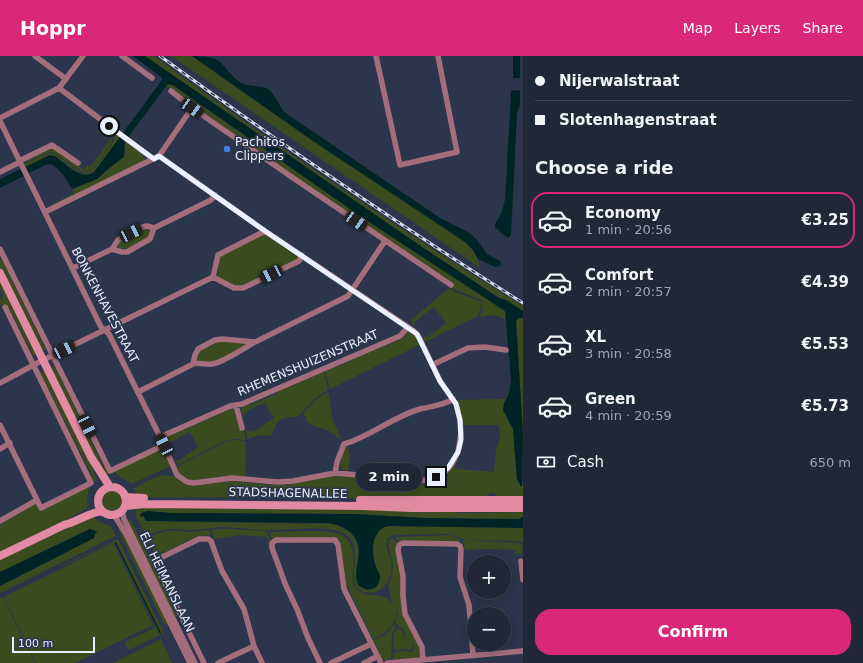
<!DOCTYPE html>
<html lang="en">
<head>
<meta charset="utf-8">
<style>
  body { margin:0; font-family:"DejaVu Sans",sans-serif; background:#283040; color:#f1f3f6; height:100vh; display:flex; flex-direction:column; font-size:15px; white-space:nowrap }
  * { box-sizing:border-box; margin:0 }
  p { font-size:13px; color:#a2a6ae }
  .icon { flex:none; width:22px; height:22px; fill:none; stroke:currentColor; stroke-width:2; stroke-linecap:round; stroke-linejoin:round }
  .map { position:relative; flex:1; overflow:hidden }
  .side { display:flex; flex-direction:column; background:#202838; width:340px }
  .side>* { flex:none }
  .hud { display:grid; align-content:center; height:88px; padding:0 12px; background:#202838 }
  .fabs { position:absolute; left:467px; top:499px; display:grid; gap:8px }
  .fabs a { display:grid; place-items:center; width:44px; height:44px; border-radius:50%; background:#202838; box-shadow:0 2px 10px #0003,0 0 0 1px #3d4453; font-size:20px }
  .scale { position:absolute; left:12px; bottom:10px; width:83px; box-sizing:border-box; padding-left:4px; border:2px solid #e9f0ff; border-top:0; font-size:11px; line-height:14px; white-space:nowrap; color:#e9f0ff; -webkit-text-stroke:3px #2b354b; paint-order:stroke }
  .end { position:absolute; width:18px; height:18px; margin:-9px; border:5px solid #e9f0ff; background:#111; box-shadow:0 0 0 2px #111 }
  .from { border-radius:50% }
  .bubble { position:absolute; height:28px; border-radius:14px; background:#202838; box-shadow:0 2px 10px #0003,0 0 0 1px #3d4453; font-size:13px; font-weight:800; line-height:28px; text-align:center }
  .car { position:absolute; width:12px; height:24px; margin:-12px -6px; border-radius:5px; box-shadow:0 0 3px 1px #0007; background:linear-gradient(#222 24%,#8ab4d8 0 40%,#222 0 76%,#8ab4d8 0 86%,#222 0) }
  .hud b { display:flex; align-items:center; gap:14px; height:38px; font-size:15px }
  .hud b+b { border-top:1px solid #3d4453 }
  .hud i { width:10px; height:10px; background:#f1f3f6 }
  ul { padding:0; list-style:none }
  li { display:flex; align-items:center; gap:12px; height:56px; margin:0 8px 6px; padding:0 4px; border:2px solid transparent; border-radius:16px }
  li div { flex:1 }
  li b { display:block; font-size:15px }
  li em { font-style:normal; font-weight:800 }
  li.on { border-color:#db2777 }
  li>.icon { width:36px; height:36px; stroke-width:1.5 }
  h2 { padding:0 12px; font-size:18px; line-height:48px }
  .pay { display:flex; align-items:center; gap:10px; height:44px; padding:0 12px; font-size:15px }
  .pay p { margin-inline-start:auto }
  .cta { display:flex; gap:8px; margin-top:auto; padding:8px 12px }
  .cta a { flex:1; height:46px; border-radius:16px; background:#db2777; color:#fff; font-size:16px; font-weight:800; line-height:46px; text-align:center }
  header { display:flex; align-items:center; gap:24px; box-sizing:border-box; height:56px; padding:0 20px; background:#db2777; color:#fff }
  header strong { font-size:19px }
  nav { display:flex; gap:22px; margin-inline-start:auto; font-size:14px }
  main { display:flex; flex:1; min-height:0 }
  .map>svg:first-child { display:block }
</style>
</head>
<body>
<header>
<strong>Hoppr</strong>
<nav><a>Map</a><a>Layers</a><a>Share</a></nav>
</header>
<main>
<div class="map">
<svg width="523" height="607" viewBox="0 0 523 607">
  <rect width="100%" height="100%" fill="#2b354b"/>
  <path fill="#3a4c1f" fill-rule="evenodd" d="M145 0H154C274 88 397 172 523 250V255L506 244 499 242 422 191Z
    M171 0H192L313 85 465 186C474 195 478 200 480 212Z
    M169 27 363 162 504 254 506 258 507 264 494 259 480 261 483 245 451 232 453 229 189 47 166 30Z
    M117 79 120 82 94 116C81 124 73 112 62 105 58 103 54 101 50 99L27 111 25 107C35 105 43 98 53 97L81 117 91 116 111 90 115 81Z
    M113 80 111 89 91 115 82 116 53 96C43 97 35 104 24 106L50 92H55L84 114 87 109 90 111Z
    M125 85 142 98 145 105 52 151 51 149 74 137 72 133 97 123 125 99Z
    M144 173 149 175V181C141 186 126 198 118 190L119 186 129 181 128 185 130 182 135 179V178Z
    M264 177 298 200V203L238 231 218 221 219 201Z
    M0 200 45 292H47L42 295 0 211Z
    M0 223 36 298 31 300 32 298 8 250 7 251 5 248 2 249 0 248V243L3 240 0 232Z
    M449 232 453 235 482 246 478 260 425 286 423 282 429 280 446 267 434 251 417 264 413 270 411 264Z
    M519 262H523V378L516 265Z
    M408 275H411L421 288 330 333 325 315 336 310V311L353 304V302L400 284 399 283Z
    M217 285 245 287 246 289 213 306 197 305 196 304 200 294Z
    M55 309V311L104 412H106L109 418 105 420 95 403 51 312Z
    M45 315 91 408 97 424 93 426 90 420 92 419 41 318 39 317Z
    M324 315 328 334 314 343 299 360C278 363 280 360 271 380L261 379 247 383 246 374 254 376 274 362 265 347 254 351 242 359 241 355 242 350 247 348 248 350 278 337V335L289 330 290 331Z
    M511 330 509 337 503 351V354L513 373 517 424 523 428V443L495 440V437L487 438V440L470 443 143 441H138L134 432 154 422 164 419 173 420 181 425 191 428V430L233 425 271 429H287L327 421 330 419 359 421V423H360L361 421 362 423C391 429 424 436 449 417L448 415 453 410 458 413 494 416 496 395 500 381 499 369H462L456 344 505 343Z
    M328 336 333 364 339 379 341 386C332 372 319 374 305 365L306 361 303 358 315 344Z
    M232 352C240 356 244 375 246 384L233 383 225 385 178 409 175 404H180L198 391 190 376 170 386 168 389 164 382 220 358V357Z
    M233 384 246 385 245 420H223L192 425 181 421 176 411 226 386Z
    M347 389 350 400 348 416 342 413C338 407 342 393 347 389Z
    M160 393H163L172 411H168L132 428C126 423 117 421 114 415L157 394 158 396 161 395Z
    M89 429 90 432 87 442 88 452 68 463 0 497V469L32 450V448H36L39 452Z
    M102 445a10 10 0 1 1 20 0a10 10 0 1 1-20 0Z
    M137 449 436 454 462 457 523 456V463L522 461H521V463L425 462 354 458 170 457 148 455 142 457 147 465 333 468C360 475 362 494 356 519L380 522C379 517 376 512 375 507 371 494 372 475 386 470L523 472V487L518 485 467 484 448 478 395 479 388 482 386 488C387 494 390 500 391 506 394 522 383 541 364 536 341 530 368 493 345 478 330 469 293 474 275 474 257 475 239 471 221 471 210 472 200 474 190 474 183 474 176 472 169 473 161 474 153 477 146 480L135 458Z
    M92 459 99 466 111 470 116 480 0 537V530L94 482V475L90 473 0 516V503Z
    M131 464 177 560 179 559 174 562 127 465Z
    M119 469 169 567 166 569 164 568 121 480H122L117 470Z
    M212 473H234L265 475 267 476 270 484 269 489 267 481 240 479 214 483Z
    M172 474 189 476 210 474 211 479 198 480 156 500 147 482 159 477Z
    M303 475C337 475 357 473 353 515 353 521 351 527 356 532 366 545 384 531 395 552 397 556 397 560 395 564 388 575 385 578 373 583L346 528 340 487 338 484 334 482 275 481 272 483 269 476Z
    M449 479 460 483V486H399L395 481Z
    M393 482 397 488 396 492 401 520V540L420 592V601L418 602 394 604 393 598C397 593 405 595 411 596L414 594C416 586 408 587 405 580 405 578 404 575 404 573L399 571 395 567 398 558 391 544 388 528 391 523 393 510 388 488 389 484Z
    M118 483 164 577 129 594 125 586 156 571 114 486 61 511V510ZM116 486 161 577V578L115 487Z
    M464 484 519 487 523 489 522 499 519 497 516 499 515 494 492 493 465 494 464 489 462 487Z
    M113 487 153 569 75 607H36L4 541Z
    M3 541 35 607H0V542Z
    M394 568 396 572 392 578 391 602 390 604H383L373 584 386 579Z
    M398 572 402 574 404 581 413 589 412 594 402 593 396 594 394 593 393 579Z
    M161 583 172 607H113Z"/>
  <path fill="#002425" d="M133 0H145L422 191 499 242 506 244 523 255V262H519L516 265 523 378 522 430H520V428L517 424 513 373 503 354 504 347 509 337 511 324 505 255 363 162 173 29 168 28 125 85 124 101 108 113 97 123 72 133C68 125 58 110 50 108L45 109 0 132V123L50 99 55 100C66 108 80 125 94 116L162 24 161 21Z
    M192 0C199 0 214 1 219 5 227 12 231 21 241 27 250 31 261 29 268 33 273 36 280 50 284 56L440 162 470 177 477 184 487 198 500 205 501 208 498 211H495L478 203 473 194 465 186 313 85Z
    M513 0H520V22H513Z
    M519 34 520 35V49L517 57 511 179 508 182 499 175 495 171V168L501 158 505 144 511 35Z
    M148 455 170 457 354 458 425 462 520 463 521 461H523V472L390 470C372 471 371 494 375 508 376 512 379 516 380 520 380 525 378 529 375 532L367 534 359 530C349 513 369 495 351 477 344 471 337 468 328 467L146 465 143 460 141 461 140 459 143 456Z
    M90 473 96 475 97 477 95 478 94 482 0 530V516Z
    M116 486 161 577 160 578 115 487Z"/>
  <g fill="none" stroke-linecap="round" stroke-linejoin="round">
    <path stroke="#a46d7b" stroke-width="5.5" d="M35 0 66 23
      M122 0 152 22
      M376 0 400 109 457 96 438 0
      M59 32 153 103
      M171 35 192 52 299 126 451 229
      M0 62 59 32 83 0
      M0 65 101 271 109 278 164 389 177 419 187 426 194 427 232 422 278 426 293 425 335 417 359 419 390 424 419 425 432 423 445 416 452 408 458 396 461 377 460 364 456 348 440 325 419 281 414 275 265 175 159 100
      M19 105 52 89 78 107
      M0 116 20 106
      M45 156 159 100 192 52
      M154 172 211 144 215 139
      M0 193 110 415 164 389
      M73 212 112 193 118 184 143 171 147 170 154 172 150 183 127 196H122L112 193
      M213 221 234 232H243L299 205 302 199
      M255 286 222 283 215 284 198 293 195 299 193 308C199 306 205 309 212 308 222 307 246 291 255 286L348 240 385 185
      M432 309 468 292 485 291 506 294
      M0 327 43 304 213 221 218 199 265 175
      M138 336 193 308
      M236 349 242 372
      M0 369 41 452 91 427 5 251
      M160 381 230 350 242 348 400 280 408 271
      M0 393 10 387
      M335 417 337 406 344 388C370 381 392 361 420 353 431 350 443 350 453 343
      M122 455 124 463 195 607
      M114 459 126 478 190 607
      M0 465 37 444
      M521 505 523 524
      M423 604 422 591 405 558 403 540V520L398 494 399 489 403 487 457 488 460 490 461 493 460 521 469 549 473 599
      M204 607 154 505 199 483H208L211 485 222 515 244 553 254 590 262 607
      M218 607 254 590
      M320 607 308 582 297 553 286 530 272 492V487L276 484H335L338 489 344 533 381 607
      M331 607 371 588
      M364 607 378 600
      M387 607 523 595"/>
    <path stroke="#e18aa2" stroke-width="8" d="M0 217 91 401 110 431
      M98 445a14 14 0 1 1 28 0a14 14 0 1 1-28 0Z
      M125 441 144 442
      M360 444H523
      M125 450 145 448 362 450 412 452H523
      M0 500 64 469C77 466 88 457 102 455"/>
    <g stroke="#d5ddec" stroke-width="3">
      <path id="rail" d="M160 0C278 86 399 169 523 247"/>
    </g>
    <use href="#rail" stroke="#2b354b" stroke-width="1.5" stroke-dasharray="4.5" stroke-linecap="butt"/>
  </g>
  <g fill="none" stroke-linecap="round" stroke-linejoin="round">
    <path stroke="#e9f0ff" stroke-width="5" d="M109 70 154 103 159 100 265 175 417 278 440 325 456 348 460 364 461 384 458 396 448 412 436 421"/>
  </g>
  <circle fill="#3f7fe0" stroke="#2b354b" stroke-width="1.5" cx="227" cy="93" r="4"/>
  <g text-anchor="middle" stroke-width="3.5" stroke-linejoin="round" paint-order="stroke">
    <g font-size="12" fill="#e9f0ff" stroke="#2b354b" text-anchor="start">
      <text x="235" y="90">Pachitos<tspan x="235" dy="14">Clippers</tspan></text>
    </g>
    <g font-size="12" fill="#e9f0ff" stroke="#2b354b">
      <text transform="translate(105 249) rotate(62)" y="4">BONKENHAVESTRAAT</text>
      <text transform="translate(308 307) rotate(-23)" y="4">RHEMENSHUIZENSTRAAT</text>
      <text transform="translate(288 437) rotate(1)" y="4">STADSHAGENALLEE</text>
      <text transform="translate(167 526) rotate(64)" y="4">ELI HEIMANSLAAN</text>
    </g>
  </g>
</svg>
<div class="fabs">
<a>+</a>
<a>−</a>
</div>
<div class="scale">100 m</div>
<i class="end from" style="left:109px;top:70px"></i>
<i class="end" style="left:436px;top:421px"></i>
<div class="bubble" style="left:356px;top:407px;width:66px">2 min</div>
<i class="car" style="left:192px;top:52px;rotate:124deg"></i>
<i class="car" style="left:356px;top:165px;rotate:124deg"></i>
<i class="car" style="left:131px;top:177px;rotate:64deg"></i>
<i class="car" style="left:271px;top:218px;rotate:244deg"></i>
<i class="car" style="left:64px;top:294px;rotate:64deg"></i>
<i class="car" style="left:87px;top:370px;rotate:153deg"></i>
<i class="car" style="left:164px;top:389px;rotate:333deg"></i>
</div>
<section class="side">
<div class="hud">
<b><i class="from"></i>Nijerwalstraat</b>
<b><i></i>Slotenhagenstraat</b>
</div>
<h2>Choose a ride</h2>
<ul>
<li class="on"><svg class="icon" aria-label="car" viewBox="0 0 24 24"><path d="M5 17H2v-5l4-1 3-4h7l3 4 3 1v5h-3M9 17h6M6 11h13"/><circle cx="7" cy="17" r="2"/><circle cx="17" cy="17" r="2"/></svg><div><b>Economy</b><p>1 min · 20:56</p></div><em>€3.25</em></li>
<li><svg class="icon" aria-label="car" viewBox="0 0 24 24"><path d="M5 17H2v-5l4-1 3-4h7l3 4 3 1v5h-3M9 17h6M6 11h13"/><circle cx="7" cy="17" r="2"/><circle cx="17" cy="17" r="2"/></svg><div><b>Comfort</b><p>2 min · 20:57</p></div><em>€4.39</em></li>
<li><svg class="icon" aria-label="car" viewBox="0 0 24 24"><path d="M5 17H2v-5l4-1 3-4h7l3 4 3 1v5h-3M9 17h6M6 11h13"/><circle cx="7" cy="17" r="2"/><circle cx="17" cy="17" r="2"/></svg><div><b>XL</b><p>3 min · 20:58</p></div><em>€5.53</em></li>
<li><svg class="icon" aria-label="car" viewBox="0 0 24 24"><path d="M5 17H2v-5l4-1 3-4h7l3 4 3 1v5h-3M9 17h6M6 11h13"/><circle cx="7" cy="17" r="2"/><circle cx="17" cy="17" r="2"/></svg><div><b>Green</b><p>4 min · 20:59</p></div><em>€5.73</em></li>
</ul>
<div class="pay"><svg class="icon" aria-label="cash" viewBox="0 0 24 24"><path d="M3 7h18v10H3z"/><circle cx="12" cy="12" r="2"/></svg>Cash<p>650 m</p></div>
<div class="cta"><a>Confirm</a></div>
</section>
</main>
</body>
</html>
